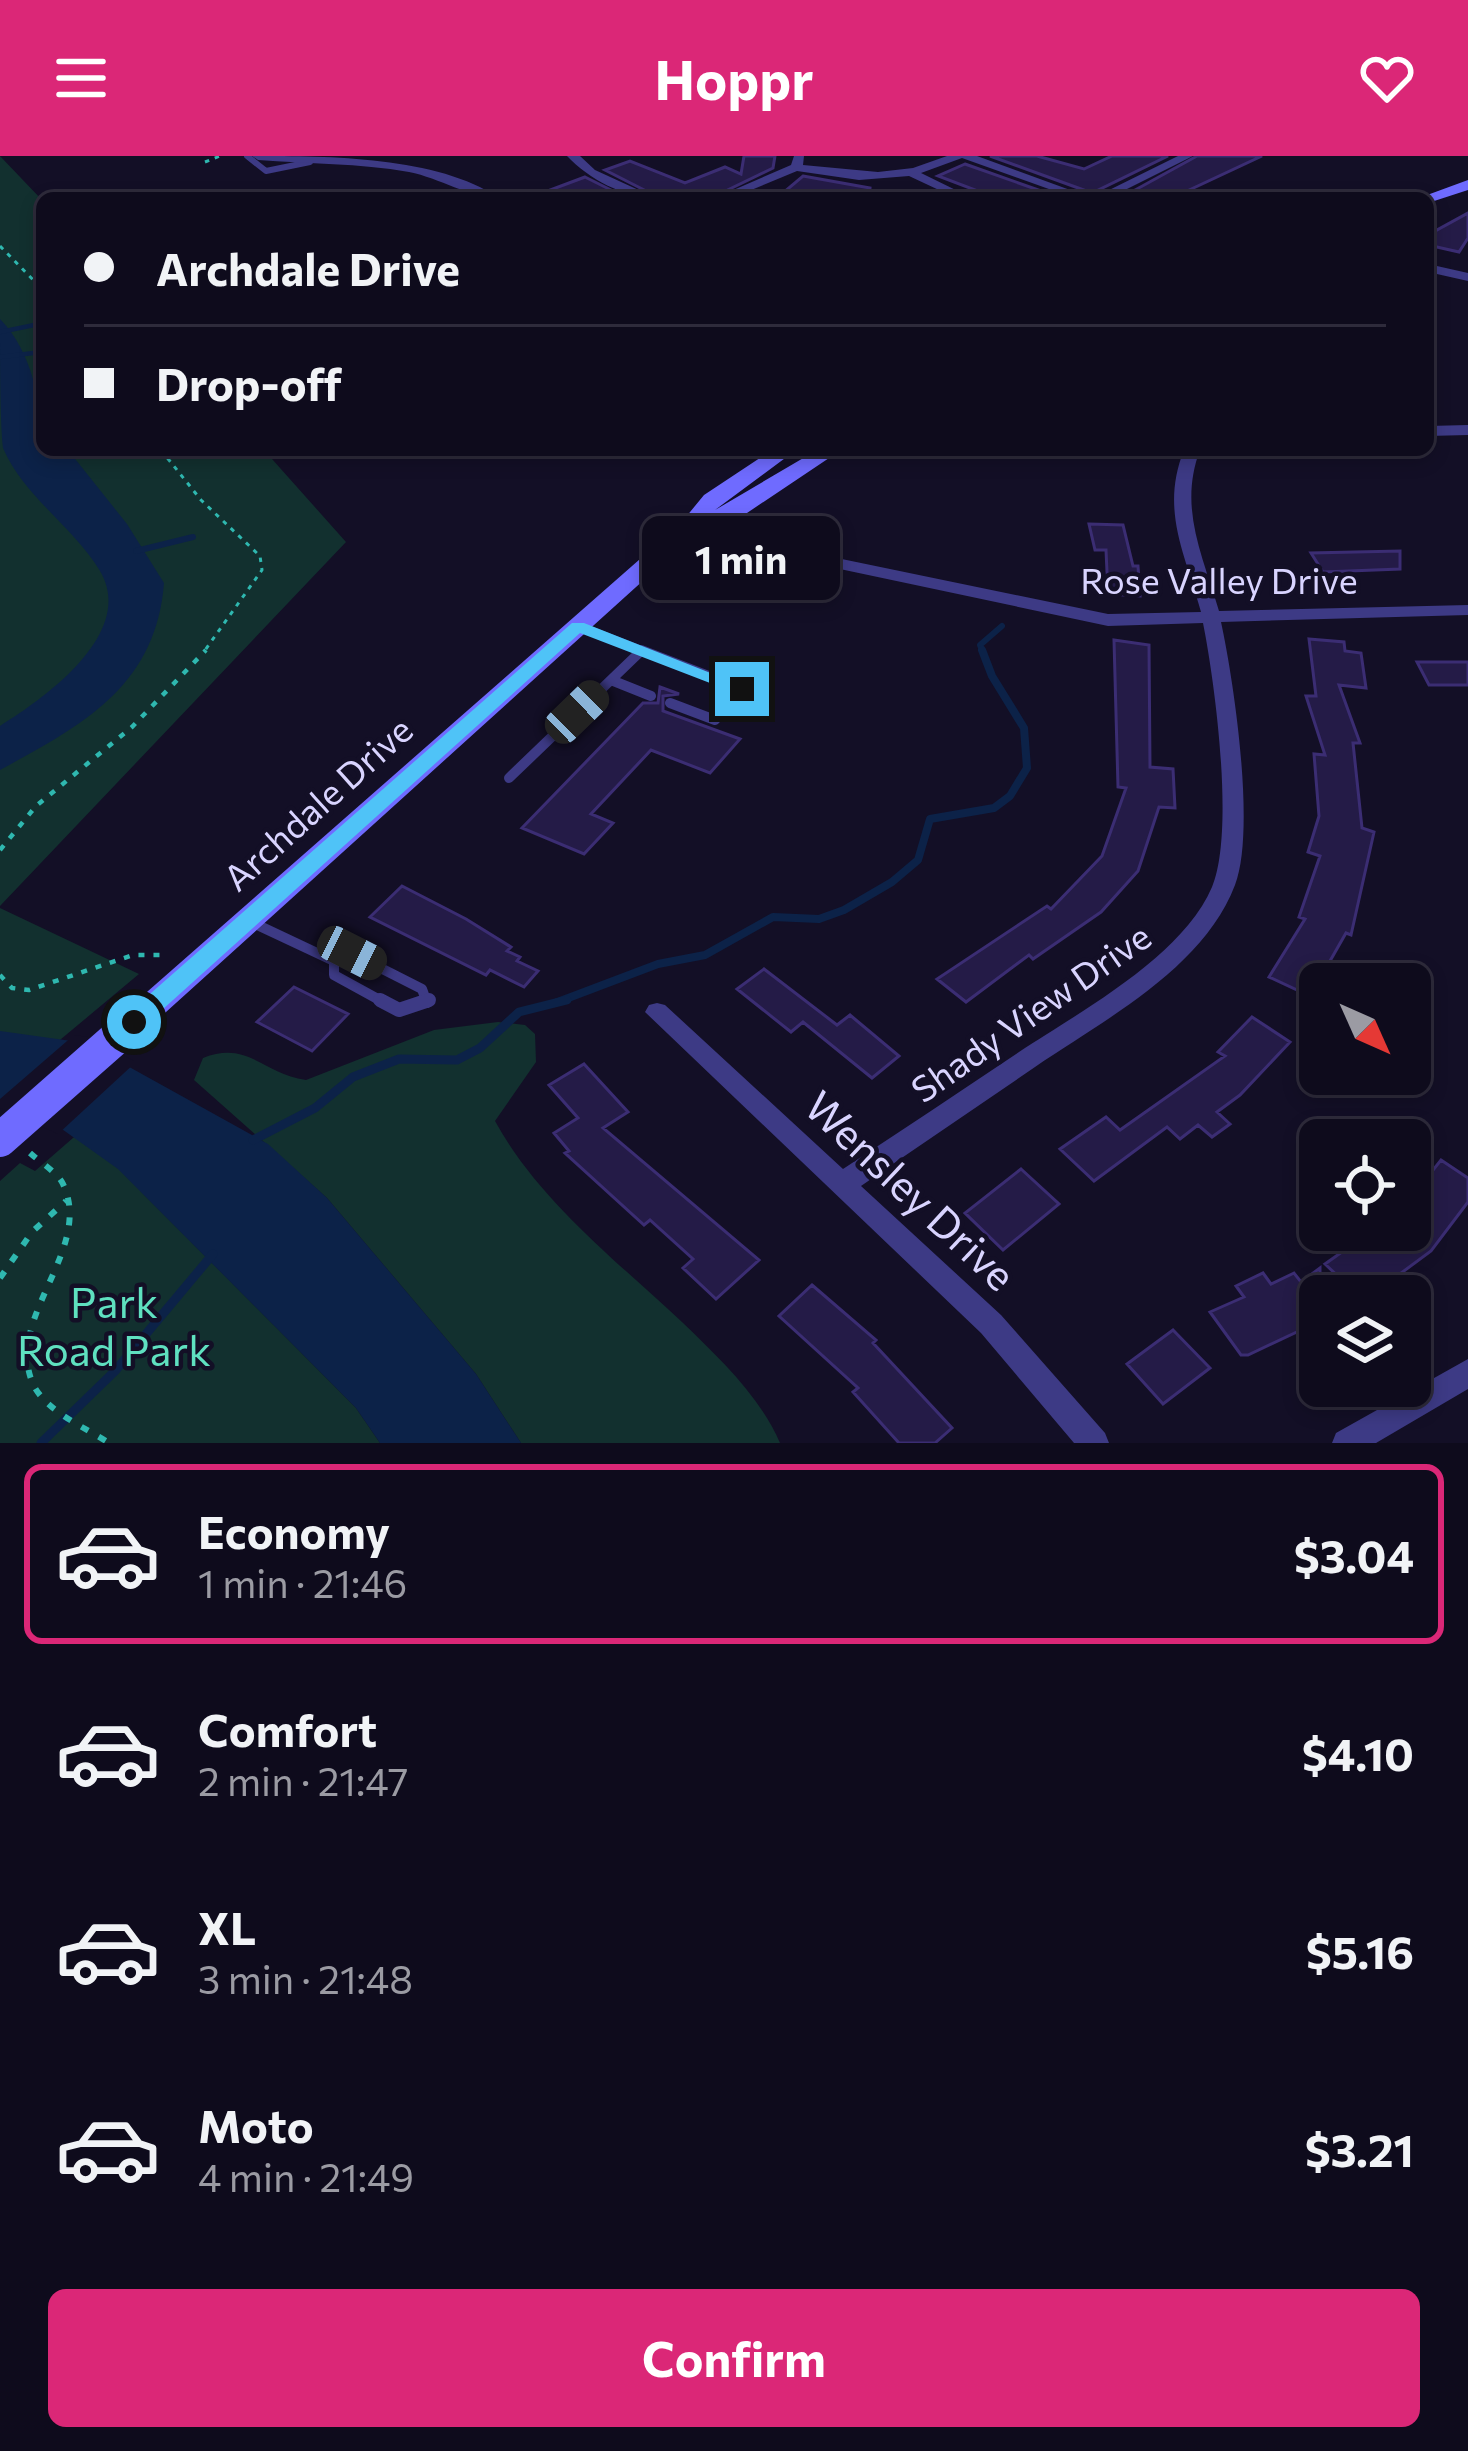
<!DOCTYPE html>
<html lang="en">
<head>
<meta charset="utf-8">
<style>
  body { margin:0; font-family:Commissioner,sans-serif; background:#1c1929; color:#f1f3f6; height:100vh; display:flex; flex-direction:column; font-size:45px; white-space:nowrap }
  * { box-sizing:border-box; margin:0 }
  p { font-size:39px; color:#9b9ba3 }
  .icon { flex:none; width:66px; height:66px; fill:none; stroke:currentColor; stroke-width:2; stroke-linecap:round; stroke-linejoin:round }
  .map { position:relative; height:1287px; overflow:hidden }
  .sheet { display:flex; flex-direction:column; background:#0e0b1c; flex:1 }
  .sheet>* { flex:none }
  .guide { position:absolute; left:36px; top:36px; width:1398px; height:264px; border-radius:18px; box-shadow:0 6px 18px #0003,0 0 0 3px #2e2b3b; display:grid; align-content:center; height:264px; padding:0 48px; background:#0e0b1c }
  .needle { width:78px; rotate:135deg }
  .tools { position:absolute; left:1299px; top:807px; display:grid; gap:24px }
  .tools a { display:grid; place-items:center; width:132px; height:132px; border-radius:18px; background:#0e0b1c; box-shadow:0 6px 18px #0003,0 0 0 3px #2e2b3b; font-size:60px }
  .end { position:absolute; width:54px; height:54px; margin:-27px; border:15px solid #4fc3f7; background:#111; box-shadow:0 0 0 6px #111 }
  .from { border-radius:50% }
  .bubble { position:absolute; height:84px; border-radius:18px; background:#0e0b1c; box-shadow:0 6px 18px #0003,0 0 0 3px #2e2b3b; font-size:39px; font-weight:700; line-height:84px; text-align:center }
  .car { position:absolute; width:36px; height:72px; margin:-36px -18px; border-radius:15px; box-shadow:0 0 9px 3px #0007; background:linear-gradient(#222 24%,#8ab4d8 0 40%,#222 0 76%,#8ab4d8 0 86%,#222 0) }
  .guide b { display:flex; align-items:center; gap:42px; height:114px; font-size:45px }
  .guide b+b { border-top:3px solid #2e2b3b }
  .guide i { width:30px; height:30px; background:#f1f3f6 }
  ul { padding:21px 0 0; list-style:none }
  li { display:flex; align-items:center; gap:36px; height:180px; margin:0 24px 18px; padding:0 24px; border:6px solid transparent; border-radius:18px }
  li div { flex:1 }
  li b { display:block; font-size:45px }
  li em { font-style:normal; font-weight:700 }
  li.current { border-color:#db2777 }
  li>.icon { width:108px; height:108px; stroke-width:1.5 }
  .cta { display:flex; gap:24px; margin-top:auto; padding:24px 48px }
  .cta a { flex:1; height:138px; border-radius:18px; background:#db2777; color:#fff; font-size:48px; font-weight:700; line-height:138px; text-align:center }
  header { display:flex; justify-content:space-between; align-items:center; height:156px; padding:0 48px; background:#db2777; color:#fff; font-size:54px; font-weight:700 }
  .map>svg:first-child { display:block }
</style>
</head>
<body>
<header><svg class="icon" aria-label="menu" viewBox="0 0 24 24"><path d="M4 6h16M4 12h16M4 18h16"/></svg>Hoppr<svg class="icon" aria-label="heart" viewBox="0 0 24 24"><path d="M12 20l-8-8c-3-5 5-10 8-4 3-6 11-1 8 4z"/></svg></header>
<div class="map">
<svg width="1468" height="1287" viewBox="0 0 1468 1287">
  <rect width="100%" height="100%" fill="#130f26"/>
  <path fill="#12302f" d="M0 0 42 44V294H264L346 386 0 750Z
    M0 752 139 818 0 934Z
    M498 866 525 869 535 878 536 906 495 965C539 1045 616 1104 682 1166 718 1201 760 1240 780 1287H521L476 1218 327 1042 194 924 203 902C248 884 263 918 306 924L434 874Z
    M81 975 356 1252 380 1287H0V1025L20 1007 35 1015Z"/>
  <path fill="#0c2248" d="M0 163C33 197 42 249 42 294H68L127 368 164 427C156 530 83 569 0 614V570C44 543 137 477 100 415 73 370 24 341 3 292 0 265 0 195 0 163Z
    M0 875 86 887 268 988 327 1042 476 1218 521 1287H380L356 1252 118 1013 52 966 0 946Z"/>
  <path fill="#130f26" d="M74 879 88 881 136 906 58 978 0 952V943Z"/>
  <g fill="none" stroke-linecap="round" stroke-linejoin="round">
    <path stroke="#0c2248" stroke-width="4.5" d="M0 176 39 168
      M0 201 42 196"/>
    <path stroke="#0c2248" stroke-width="6" d="M136 395 193 381
      M983 497 980 489 1002 470"/>
    <path stroke="#0c2248" stroke-width="8" d="M555 847 658 808 705 799 773 761 819 763 844 754 892 726 918 704 930 663 994 652 1010 640 1027 612 1024 572 992 520 982 494"/>
    <path stroke="#0c2248" stroke-width="9" d="M253 984 315 952 353 921 399 903 457 904 480 892 519 856 567 844
      M41 1287 115 1215 213 1098"/>
  </g>
  <path fill="#241b47" stroke="#3b2d73" stroke-width="3" d="M744 0H775L773 12 711 42H660L605 14 630 5 685 27 725 11 741 18Z
    M990 0H1037L1084 13 1112 0H1168L1092 37Z
    M1197 0H1262L1172 42 1126 39Z
    M965 8 1061 42H996L938 20Z
    M803 20 870 32 869 42H777Z
    M585 21 627 42H535L534 40Z
    M1468 57V82L1459 96 1428 89V79Z
    M1089 368 1123 369 1133 410H1138L1140 440 1108 438 1106 394H1095Z
    M1400 395V413L1323 416 1311 397Z
    M1309 483 1344 486 1345 495 1361 497 1366 532 1339 529 1360 587H1353L1362 672 1374 676 1351 779 1346 777 1310 840 1269 821 1305 763 1299 761 1320 700 1308 696 1319 660 1314 598 1325 599 1306 540H1316Z
    M1114 484 1149 489 1150 611 1173 613 1175 652 1159 651 1138 715 1101 756 1033 803 1029 799 966 846 937 823 1047 750 1051 753 1102 700 1126 632 1118 631Z
    M1417 506H1468V529H1429Z
    M660 531 679 538 663 540V555L740 583 710 617 651 594 591 658 613 667 584 698 522 672 643 547H658Z
    M402 730 466 763 511 791 507 795 520 801 517 805 538 815 524 831 490 814 486 819 370 761Z
    M764 813 837 869 850 859 899 900 872 922 803 866 791 876 737 833Z
    M294 831 348 858 312 895 257 866Z
    M1252 861 1290 886 1240 939 1217 956 1230 968 1212 981 1198 969 1180 983 1167 971 1094 1025 1060 993 1106 961 1120 974 1225 900 1218 896Z
    M584 908 628 956 603 972 759 1104 716 1143 683 1112 693 1103 650 1064 644 1069 565 997 569 995 554 977 578 962 549 929Z
    M1441 1004 1468 1022V1046L1431 1095 1370 1140H1359L1325 1108 1373 1074H1410V1043Z
    M1021 1013 1059 1048 1003 1094 965 1057Z
    M1320 1112V1165L1248 1199H1241L1210 1156 1244 1141 1236 1130 1263 1117 1271 1128 1294 1117 1301 1126Z
    M812 1129 876 1184 873 1187 952 1272 935 1287H899L853 1236 858 1232 779 1160Z
    M1173 1174 1210 1212 1163 1248 1127 1208Z"/>
  <g fill="none" stroke-linecap="round" stroke-linejoin="round">
    <path stroke="#2fb8b0" stroke-width="3" stroke-dasharray="4.5 6" stroke-linecap="butt" d="M205 6 220 0
      M0 90 42 133
      M161 294 201 344 260 400 262 414 203 497"/>
    <path stroke="#2fb8b0" stroke-width="4.5" stroke-dasharray="6 9" stroke-linecap="butt" d="M0 694 36 650 132 571 206 494
      M0 819 12 832 29 834 133 799H168"/>
    <path stroke="#2fb8b0" stroke-width="6" stroke-dasharray="8 12" stroke-linecap="butt" d="M30 997C40 1006 58 1017 63 1028 95 1095 0 1165 35 1232 50 1257 86 1272 109 1287
      M0 1122 32 1076 66 1045"/>
    <path stroke="#3d3a85" stroke-width="6" d="M247 0 266 15 310 6"/>
    <path stroke="#3d3a85" stroke-width="9" d="M578 470 648 497"/>
    <path stroke="#3d3a85" stroke-width="10" d="M641 494 742 533 715 564 670 547
      M611 524 651 540
      M509 622 641 495
      M249 765 334 805
      M334 805V819L385 847
      M334 805 351 797 422 833 427 847"/>
    <path stroke="#3d3a85" stroke-width="14" d="M380 844 399 854 429 844"/>
    <path fill="#3d3a85" fill-rule="evenodd" d="M252 0C327 0 437 0 499 42 469 42 440 22 409 16 359 7 308 8 258 4Z
      M567 0H580L595 14 656 42C624 42 589 23 567 0Z
      M794 0H804L803 9 878 16 913 12 947 0H977L1092 42H1074L962 2 921 17 972 42H956L909 20 859 24 797 15 732 42H715L791 9Z
      M1178 0H1193L1109 42H1093Z
      M1428 108 1468 117V125L1428 116Z
      M1468 269V279L1428 280V270Z
      M1184 294H1200C1178 352 1203 400 1219 455L1468 449V459L1221 466C1234 526 1256 674 1235 729 1203 813 1105 863 1035 911 977 951 919 990 861 1030L1001 1159 1105 1277 1109 1287H1074L981 1177 645 856 649 849 657 847 665 849 843 1013C902 974 961 935 1019 896 1081 855 1182 801 1212 731 1235 676 1215 527 1203 467L1108 470 760 396 751 391 760 386 1108 458 1201 456C1185 397 1160 354 1184 294Z
      M1468 1203V1233L1376 1287H1332L1336 1277Z"/>
    <path fill="#6f6bff" fill-rule="evenodd" d="M1468 24V34L1428 47V42H1419Z
      M772 294H796L715 354 817 294H841L744 359 698 375 145 875 134 878 123 875 118 866 123 857 681 367 704 339Z"/>
    <path stroke="#6f6bff" stroke-width="34" d="M0 984 134 866"/>
  </g>
  <path fill="#4fc3f7" d="M572 467H584L751 533 736 537 580 477 142 872H126V859Z"/>
  <g text-anchor="middle" stroke-width="9" stroke-linejoin="round" paint-order="stroke">
    <g font-size="36" fill="#d9d4ff" stroke="#130f26">
      <text x="1219" y="438">Rose Valley Drive</text>
      <text transform="translate(318 648) rotate(-42)" y="13">Archdale Drive</text>
      <text transform="translate(1031 857) rotate(-35)" y="13">Shady View Drive</text>
    </g>
    <g font-size="42" fill="#d9d4ff" stroke="#130f26">
      <text transform="translate(910 1035) rotate(43)" y="15">Wensley Drive</text>
    </g>
    <g font-size="42" fill="#5fe0c0" stroke="#130f26">
      <text x="114" y="1162">Park<tspan x="114" dy="48">Road Park</tspan></text>
    </g>
  </g>
</svg>
<div class="tools">
<a><svg class="needle" viewBox="-14 -14 28 28"><path d="M0-13l5 13h-10z" fill="#e53935"/><path d="M0 13l5-13h-10z" fill="#9b9ba3"/></svg></a>
<a><svg class="icon" aria-label="locate" viewBox="0 0 24 24"><circle cx="12" cy="12" r="6"/><path d="M12 2v4M12 18v4M2 12h4M18 12h4"/></svg></a>
<a><svg class="icon" aria-label="layers" viewBox="0 0 24 24"><path d="M12 4l9 5-9 5-9-5zM3 14l9 5 9-5"/></svg></a>
</div>
<i class="end from" style="left:134px;top:866px"></i>
<i class="end" style="left:742px;top:533px"></i>
<div class="bubble" style="left:642px;top:360px;width:198px">1 min</div>
<i class="car" style="left:577px;top:556px;rotate:46deg"></i>
<i class="car" style="left:352px;top:797px;rotate:117deg"></i>
<div class="guide">
<b><i class="from"></i>Archdale Drive</b>
<b><i></i>Drop-off</b>
</div>
</div>
<section class="sheet">
<ul>
<li class="current"><svg class="icon" aria-label="car" viewBox="0 0 24 24"><path d="M5 17H2v-5l4-1 3-4h7l3 4 3 1v5h-3M9 17h6M6 11h13"/><circle cx="7" cy="17" r="2"/><circle cx="17" cy="17" r="2"/></svg><div><b>Economy</b><p>1 min · 21:46</p></div><em>$3.04</em></li>
<li><svg class="icon" aria-label="car" viewBox="0 0 24 24"><path d="M5 17H2v-5l4-1 3-4h7l3 4 3 1v5h-3M9 17h6M6 11h13"/><circle cx="7" cy="17" r="2"/><circle cx="17" cy="17" r="2"/></svg><div><b>Comfort</b><p>2 min · 21:47</p></div><em>$4.10</em></li>
<li><svg class="icon" aria-label="car" viewBox="0 0 24 24"><path d="M5 17H2v-5l4-1 3-4h7l3 4 3 1v5h-3M9 17h6M6 11h13"/><circle cx="7" cy="17" r="2"/><circle cx="17" cy="17" r="2"/></svg><div><b>XL</b><p>3 min · 21:48</p></div><em>$5.16</em></li>
<li><svg class="icon" aria-label="car" viewBox="0 0 24 24"><path d="M5 17H2v-5l4-1 3-4h7l3 4 3 1v5h-3M9 17h6M6 11h13"/><circle cx="7" cy="17" r="2"/><circle cx="17" cy="17" r="2"/></svg><div><b>Moto</b><p>4 min · 21:49</p></div><em>$3.21</em></li>
</ul>
<div class="cta"><a>Confirm</a></div>
</section>
</body>
</html>
